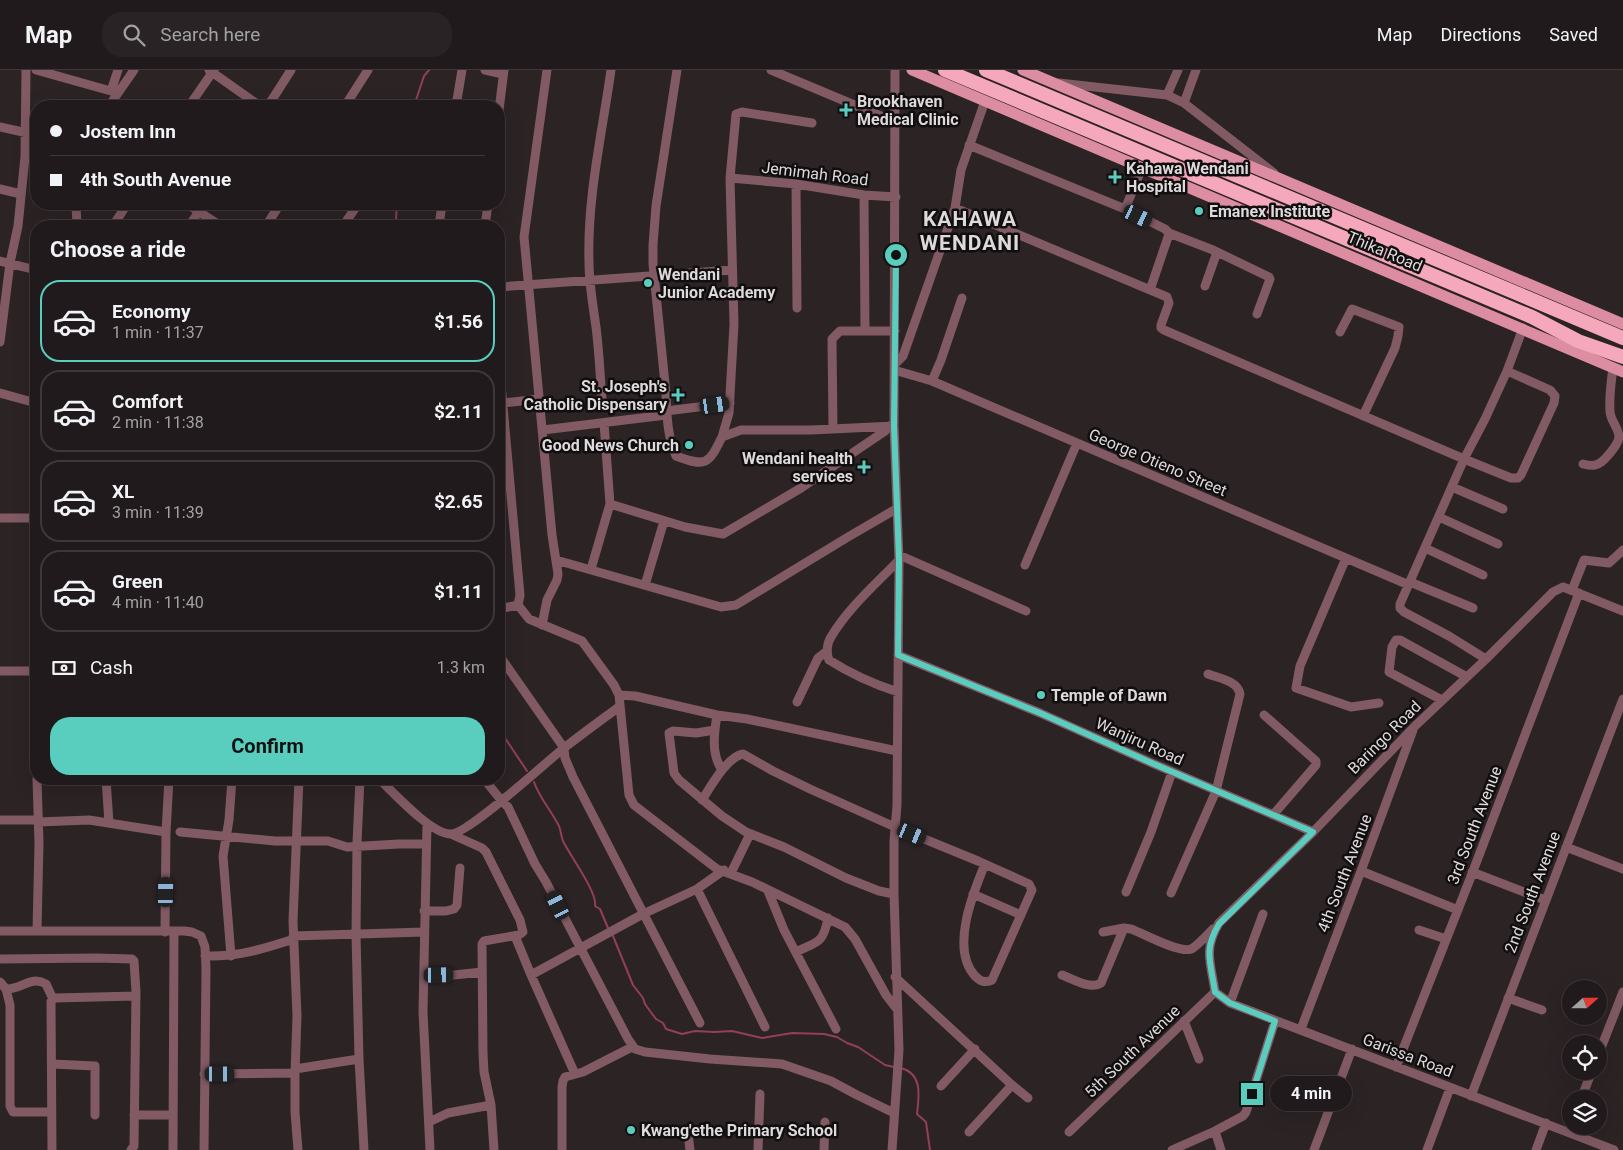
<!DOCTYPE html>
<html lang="en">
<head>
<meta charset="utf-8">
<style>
  body { margin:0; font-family:Roboto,sans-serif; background:#292325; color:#f1f3f6; height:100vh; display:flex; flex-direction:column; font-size:19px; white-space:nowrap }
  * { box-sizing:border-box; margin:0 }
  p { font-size:16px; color:#a2a1a3 }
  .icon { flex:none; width:28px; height:28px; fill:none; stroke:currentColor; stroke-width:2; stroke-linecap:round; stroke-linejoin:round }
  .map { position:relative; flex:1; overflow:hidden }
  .details { position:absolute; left:30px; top:150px; width:475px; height:565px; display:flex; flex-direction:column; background:#211a1c; border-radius:20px; box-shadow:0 5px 20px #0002,0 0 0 1px #3e383b }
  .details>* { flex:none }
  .guide { position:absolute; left:30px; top:30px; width:475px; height:110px; border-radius:20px; box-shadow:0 5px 20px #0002,0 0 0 1px #3e383b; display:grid; align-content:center; height:110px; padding:0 20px; background:#211a1c }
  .needle { width:32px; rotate:69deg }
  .fabs { position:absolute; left:1562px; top:910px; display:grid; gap:10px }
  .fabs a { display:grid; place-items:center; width:45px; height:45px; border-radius:50%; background:#211a1c; box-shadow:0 5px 20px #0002,0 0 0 1px #3e383b; font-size:25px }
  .end { position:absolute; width:22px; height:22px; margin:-11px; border:6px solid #59cebe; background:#111; box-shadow:0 0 0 2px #111 }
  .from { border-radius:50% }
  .bubble { position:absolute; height:35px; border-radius:18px; background:#211a1c; box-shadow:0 5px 20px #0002,0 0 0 1px #3e383b; font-size:16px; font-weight:700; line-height:35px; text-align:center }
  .car { position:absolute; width:15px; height:30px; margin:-15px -8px; border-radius:6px; box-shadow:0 0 4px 1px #0007; background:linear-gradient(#222 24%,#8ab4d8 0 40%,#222 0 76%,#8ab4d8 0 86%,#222 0) }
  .guide b { display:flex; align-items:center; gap:18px; height:48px; font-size:19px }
  .guide b+b { border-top:1px solid #3e383b }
  .guide i { width:12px; height:12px; background:#f1f3f6 }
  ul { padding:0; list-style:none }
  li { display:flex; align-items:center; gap:15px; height:82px; margin:0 10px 8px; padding:0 10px; border:2px solid #3e383b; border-radius:20px }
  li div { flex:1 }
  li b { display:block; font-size:19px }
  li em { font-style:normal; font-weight:700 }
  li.current { border-color:#59cebe }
  li>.icon { width:45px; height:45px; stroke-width:1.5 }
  h2 { padding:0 20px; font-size:22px; line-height:60px }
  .pay { display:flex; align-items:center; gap:12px; height:55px; padding:0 20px; font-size:19px }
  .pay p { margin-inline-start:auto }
  .action { display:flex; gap:10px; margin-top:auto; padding:10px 20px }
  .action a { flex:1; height:58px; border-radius:20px; background:#59cebe; color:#111; font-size:20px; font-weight:700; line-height:58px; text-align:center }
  header { display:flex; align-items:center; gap:30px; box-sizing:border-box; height:70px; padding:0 25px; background:#211a1c; border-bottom:1px solid #3e383b }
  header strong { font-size:24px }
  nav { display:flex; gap:28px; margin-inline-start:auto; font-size:18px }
  .search { width:350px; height:45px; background:#292325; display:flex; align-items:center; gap:12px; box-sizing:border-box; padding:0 18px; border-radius:20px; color:#a2a1a3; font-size:19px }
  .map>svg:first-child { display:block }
</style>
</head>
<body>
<header>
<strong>Map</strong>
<div class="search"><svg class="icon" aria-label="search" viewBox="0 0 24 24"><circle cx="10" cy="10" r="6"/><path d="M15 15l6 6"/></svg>Search here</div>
<nav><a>Map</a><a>Directions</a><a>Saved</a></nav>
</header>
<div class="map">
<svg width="1623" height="1080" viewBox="0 0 1623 1080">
  <rect width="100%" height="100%" fill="#2c2325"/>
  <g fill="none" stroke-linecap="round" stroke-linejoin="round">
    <path stroke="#933f59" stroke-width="2" d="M414 36 424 6 429 0
      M393 156 396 149 397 134
      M499 659 527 701
      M534 712C540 729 551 740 559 756 561 761 561 766 563 771 569 784 598 823 595 836L600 839 608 858
      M613 866 633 915 643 928 645 934 650 941 656 949 663 953 666 959 682 964 695 961 714 962 732 961 762 968 792 963 824 964 837 967 847 973 858 977 885 995 894 997
      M901 998C923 1004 919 1026 917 1044L926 1052 930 1080"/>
    <path stroke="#815a63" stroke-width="9" d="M36 0 118 23
      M209 0 260 36
      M485 0 503 4
      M677 0 656 136 653 175V194L666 324C667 345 667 366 676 386 707 398 709 393 722 367L741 360H811L894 356
      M771 0 895 52
      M1059 13 1167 25 1184 33 1274 103
      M111 21 118 0
      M1167 25 1178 0
      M1184 33 1196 0
      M109 36 134 0
      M189 36 214 0
      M268 36 291 0
      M345 36 368 0
      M456 36 462 0
      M499 40 504 0
      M0 57 36 65
      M969 75 1125 139 1165 159 1169 163 1168 167 1150 220
      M730 108 796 114 864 125 896 127
      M796 114 797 238
      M0 119 21 124
      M864 125 865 261
      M76 134 77 156
      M187 134 221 156
      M955 138 1167 227 1169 233 1161 255V258L1164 260 1464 389 1511 408H1518L1521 405 1554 333 1555 326 1550 320 1507 301
      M1125 139 1142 98
      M113 156 127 134
      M189 156 204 134
      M266 156 280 134
      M343 156 358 134
      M439 156 442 134
      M485 156 488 134
      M1169 163 1213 180 1269 207 1270 209 1257 244
      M0 191 36 200
      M1205 216 1217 182
      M499 217 732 200
      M1340 262 1352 239 1399 257 1398 266 1395 278 1363 346
      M0 272 10 193 18 156 25 87 26 0
      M499 292 520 525 518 535 499 539
      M894 295 903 286 955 138 961 100 985 31
      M894 300 932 311 1409 515
      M932 311 941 290 962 228
      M0 323 36 333
      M602 329C600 305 599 280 596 257 593 235 589 214 589 192 587 128 602 64 611 0
      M503 333 539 329
      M666 341 730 333
      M833 359 832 269 840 261H895
      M543 360 666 345
      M722 367 729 343 734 254 730 108 736 44 742 42 812 53
      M1583 394C1587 395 1592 396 1595 395 1603 394 1619 374 1619 366 1618 357 1610 350 1610 341 1609 326 1611 312 1613 298
      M1452 417 1503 439
      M610 434 685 457 723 464 801 418 885 361 889 356
      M1439 447 1498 474
      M0 448H36
      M1425 478 1483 505
      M899 485 1026 541
      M1346 488 1300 596 1296 618 1351 637 1379 633
      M556 490 721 537 736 535 848 467 896 439
      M1025 495 1077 373
      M591 499 610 434 604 353
      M1410 512 1473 538
      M645 515 664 451
      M1572 520 1584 490 1609 493 1623 480
      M518 535 529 549 582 571 614 615 619 625 629 725 634 735 717 799 752 812 845 857 855 869 886 925 896 938
      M542 555 547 530 557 510 558 504 552 465 524 167 547 0
      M499 585 564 678 565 688 573 707 700 953
      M898 585 1040 643 1154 694 1313 762
      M1486 589 1449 566 1404 542 1400 538V534L1464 389 1485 349 1507 301 1523 258
      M0 601H36
      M898 622C873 614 851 604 829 590 826 583 827 573 831 567 848 538 876 514 899 490
      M619 625 635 626 717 645
      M1442 630 1389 602 1392 577 1396 570H1400L1467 607
      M797 632 818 588 827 581
      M1264 645 1316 691V695L1273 745
      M715 660 696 663 673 661 669 663 674 703 679 710 722 746 746 762 784 777 846 808 879 821 894 824
      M722 700C711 684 714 664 717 645L747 649 897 681
      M106 709 109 753
      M315 709H360
      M360 709 357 773 356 864 359 989 364 1080
      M379 709C394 723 430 763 450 764 466 766 546 692 564 678 582 664 601 650 619 637
      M484 709 501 730 508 737 535 794 546 812 628 969 635 979 645 982 710 989 782 994 831 1011 857 1025 894 1043
      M702 730C711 716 727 687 743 684L773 701 810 719 895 757 978 791 1029 814 1032 820 992 910C985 913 981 912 975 906 950 879 973 823 985 794
      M0 750H38
      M38 752 89 750 166 762
      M427 754 423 942 430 1080
      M180 762 275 771H328L347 777 399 774H426
      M453 765 482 778 486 782 520 850 523 862 519 865 484 871 482 874 483 983 484 1002 491 1035 494 1080
      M1566 777 1623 799
      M1361 801 1458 840
      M1472 802 1545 830
      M731 803 750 764
      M697 819 765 957
      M768 821 784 860 836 959
      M1126 822 1151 762 1172 702
      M1171 823 1216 721 1240 624C1238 611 1219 608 1208 604
      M973 824 1021 845
      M424 841H446L454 839 457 835 460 798
      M1419 860 1446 869
      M0 861H184L192 862 201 866 205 877 206 899 204 1080
      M37 861 39 773 37 709
      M165 862 166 762 169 709
      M1103 862 1124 858 1131 859C1143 863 1183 886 1193 878 1200 873 1207 865 1213 859
      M293 866 424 862
      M515 866 531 905
      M796 882C818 871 823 874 828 848
      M205 886C238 887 263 879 294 869
      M231 886 223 786 229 750 232 709
      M0 889 97 888 132 889 134 891 136 922 134 1076 131 1080
      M424 905H454L482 902
      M1062 905C1073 909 1090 920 1101 913L1124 858
      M895 907 1012 1015 1028 1028
      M0 912 6 919C21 920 31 905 46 914L53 929
      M6 919 10 935V1036L13 1042H50
      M1508 928 1542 940
      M1230 933 1263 844
      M1184 951 1199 989
      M1301 959 1361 801 1413 660
      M1599 983 1623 922
      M52 994 95 996V1045
      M1396 997 1470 809 1579 523
      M295 999 359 989
      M204 1004 295 1003
      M575 1004 531 905 643 844 697 819 724 800
      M941 1016 975 979
      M1471 1026 1623 629
      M1581 1029 1592 1001
      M134 1045H172
      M429 1052 448 1043 491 1035
      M1215 1061 1221 1080
      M969 1062 1012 1015
      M1069 1062 1215 922
      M688 1063 690 1080
      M52 1080 51 931 55 928 136 926
      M173 1080 174 862
      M298 1080 295 1042V1003L297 946 293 851 299 709
      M562 1080V1017L563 1011 565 1007 583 1002 632 977
      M758 1080 760 1024
      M824 1080 825 1052
      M892 1080 899 980 894 824V771L897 735 899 490 894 356 895 0
      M1172 1080 1215 1061 1243 1046 1246 1042 1275 951
      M1314 1080 1352 979
      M1427 1080 1450 1018
      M1536 1080 1546 1053
      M1614 1080 1230 933 1215 922C1211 893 1203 880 1219 853L1313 762 1414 657 1486 589 1553 522 1563 517 1623 541"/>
    <path stroke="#dc8da1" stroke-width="11" d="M912 0 1623 302
      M1023 0 1623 254"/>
    <path stroke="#f5a8bb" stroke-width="14" d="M945 0 1532 247 1578 271 1623 287
      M986 0 1623 268"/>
  </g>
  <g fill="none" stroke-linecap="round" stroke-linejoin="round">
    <path stroke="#59cebe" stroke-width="6" d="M896 185 894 356 899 490 898 585 1040 643 1154 694 1313 762 1219 854C1203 880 1211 893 1215 922L1230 933 1275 951 1252 1024"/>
  </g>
  <g fill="#59cebe" stroke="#110e0f" stroke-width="2">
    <path d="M843.5 32.5h5v5h5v5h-5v5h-5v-5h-5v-5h5z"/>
    <path d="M1112.5 99.5h5v5h5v5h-5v5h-5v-5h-5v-5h5z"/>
    <circle cx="1199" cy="141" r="5"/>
    <circle cx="648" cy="213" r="5"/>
    <path d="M675.5 317.5h5v5h5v5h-5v5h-5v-5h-5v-5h5z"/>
    <circle cx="689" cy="375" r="5"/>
    <path d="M861.5 389.5h5v5h5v5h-5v5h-5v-5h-5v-5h5z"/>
    <circle cx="1041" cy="625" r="5"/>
    <circle cx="631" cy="1060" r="5"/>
  </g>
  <g text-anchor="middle" stroke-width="5" stroke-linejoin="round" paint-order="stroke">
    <g font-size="16" font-weight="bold" fill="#ded9da" stroke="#110e0f" text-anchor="start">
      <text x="857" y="37">Brookhaven<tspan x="857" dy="18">Medical Clinic</tspan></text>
      <text x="1126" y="104">Kahawa Wendani<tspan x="1126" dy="18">Hospital</tspan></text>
      <text x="1209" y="147">Emanex Institute</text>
      <text x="658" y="210">Wendani<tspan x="658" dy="18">Junior Academy</tspan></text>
      <text x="667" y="322" text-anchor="end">St. Joseph's<tspan x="667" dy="18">Catholic Dispensary</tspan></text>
      <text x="679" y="381" text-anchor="end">Good News Church</text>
      <text x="853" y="394" text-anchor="end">Wendani health<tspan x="853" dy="18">services</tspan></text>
      <text x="1051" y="631">Temple of Dawn</text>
      <text x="641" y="1066">Kwang'ethe Primary School</text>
    </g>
    <g font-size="16" fill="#ded9da" stroke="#110e0f">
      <text transform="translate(815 103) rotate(7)" y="6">Jemimah Road</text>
      <text transform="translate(1385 181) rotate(23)" y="6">Thika Road</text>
      <text transform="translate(1158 392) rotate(23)" y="6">George Otieno Street</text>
      <text transform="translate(1384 667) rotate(-45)" y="6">Baringo Road</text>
      <text transform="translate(1140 671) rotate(24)" y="6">Wanjiru Road</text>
      <text transform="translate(1474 755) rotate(-69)" y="6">3rd South Avenue</text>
      <text transform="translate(1344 803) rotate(-69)" y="6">4th South Avenue</text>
      <text transform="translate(1532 822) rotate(-69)" y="6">2nd South Avenue</text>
      <text transform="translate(1132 981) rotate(-44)" y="6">5th South Avenue</text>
      <text transform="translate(1408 985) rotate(21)" y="6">Garissa Road</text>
    </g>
    <g font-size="21" font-weight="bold" letter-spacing="1" fill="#ded9da" stroke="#110e0f">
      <text x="970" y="156">KAHAWA<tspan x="970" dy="24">WENDANI</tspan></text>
    </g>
  </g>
</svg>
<div class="fabs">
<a><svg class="needle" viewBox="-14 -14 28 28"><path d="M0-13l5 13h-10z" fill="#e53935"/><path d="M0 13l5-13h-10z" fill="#a2a1a3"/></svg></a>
<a><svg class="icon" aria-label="locate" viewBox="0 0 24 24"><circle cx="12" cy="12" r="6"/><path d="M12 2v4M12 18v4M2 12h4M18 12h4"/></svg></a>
<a><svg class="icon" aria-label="layers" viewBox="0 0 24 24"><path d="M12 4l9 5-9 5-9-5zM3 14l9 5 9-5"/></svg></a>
</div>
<i class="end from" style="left:896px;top:185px"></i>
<i class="end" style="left:1252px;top:1024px"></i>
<div class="bubble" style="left:1270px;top:1006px;width:82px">4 min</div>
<i class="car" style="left:1138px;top:146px;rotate:116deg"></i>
<i class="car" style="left:715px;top:335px;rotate:82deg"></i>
<i class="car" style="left:912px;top:764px;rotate:112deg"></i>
<i class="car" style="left:166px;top:822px;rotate:1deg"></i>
<i class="car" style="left:558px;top:835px;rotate:334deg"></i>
<i class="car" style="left:439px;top:905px;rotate:89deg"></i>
<i class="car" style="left:220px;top:1004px;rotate:90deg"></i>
<div class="guide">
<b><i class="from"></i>Jostem Inn</b>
<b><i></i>4th South Avenue</b>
</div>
<section class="details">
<h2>Choose a ride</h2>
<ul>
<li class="current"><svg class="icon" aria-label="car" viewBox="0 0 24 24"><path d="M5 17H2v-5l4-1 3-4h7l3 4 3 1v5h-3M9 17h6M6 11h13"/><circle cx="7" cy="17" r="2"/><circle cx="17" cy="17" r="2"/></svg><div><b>Economy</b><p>1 min · 11:37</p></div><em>$1.56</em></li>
<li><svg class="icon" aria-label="car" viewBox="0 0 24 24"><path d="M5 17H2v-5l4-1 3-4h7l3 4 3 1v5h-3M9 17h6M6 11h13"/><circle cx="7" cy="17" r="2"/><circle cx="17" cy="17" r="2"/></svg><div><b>Comfort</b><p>2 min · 11:38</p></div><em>$2.11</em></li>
<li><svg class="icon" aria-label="car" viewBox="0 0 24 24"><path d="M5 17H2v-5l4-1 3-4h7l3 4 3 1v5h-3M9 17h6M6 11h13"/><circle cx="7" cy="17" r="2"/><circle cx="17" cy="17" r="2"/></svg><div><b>XL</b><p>3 min · 11:39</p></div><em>$2.65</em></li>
<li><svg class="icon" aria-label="car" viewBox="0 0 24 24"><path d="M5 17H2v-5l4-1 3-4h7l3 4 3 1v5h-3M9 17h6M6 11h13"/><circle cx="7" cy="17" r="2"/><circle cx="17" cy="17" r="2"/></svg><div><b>Green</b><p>4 min · 11:40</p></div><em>$1.11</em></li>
</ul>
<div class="pay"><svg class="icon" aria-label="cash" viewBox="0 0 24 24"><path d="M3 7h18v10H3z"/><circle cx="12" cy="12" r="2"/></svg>Cash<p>1.3 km</p></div>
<div class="action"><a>Confirm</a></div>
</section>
</div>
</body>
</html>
